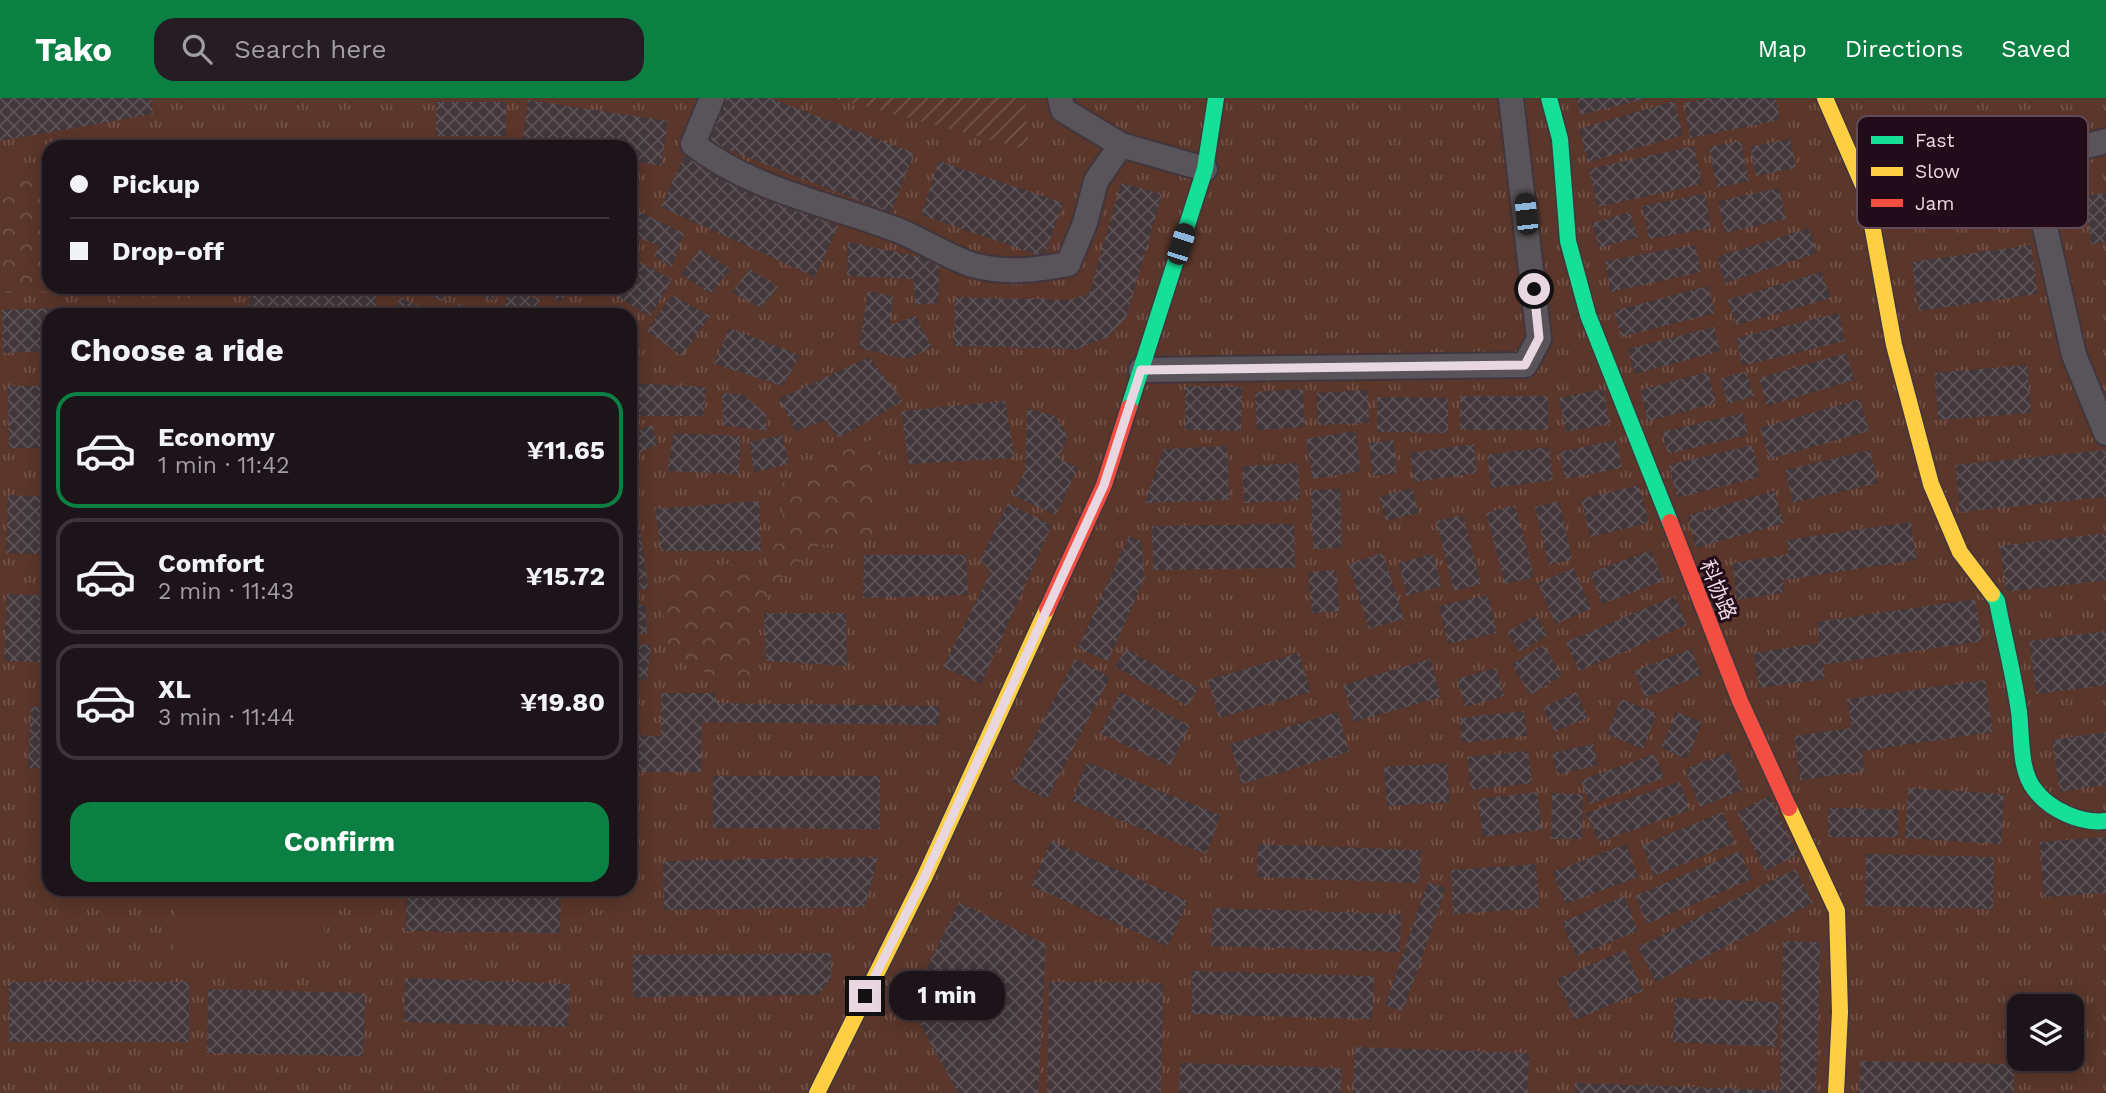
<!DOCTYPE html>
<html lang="en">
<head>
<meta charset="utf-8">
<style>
  body { margin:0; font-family:"Work Sans","Noto Sans SC",sans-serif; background:#251d23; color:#f1f3f6; height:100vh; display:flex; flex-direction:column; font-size:26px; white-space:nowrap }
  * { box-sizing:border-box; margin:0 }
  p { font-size:23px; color:#a09ea2 }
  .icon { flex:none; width:38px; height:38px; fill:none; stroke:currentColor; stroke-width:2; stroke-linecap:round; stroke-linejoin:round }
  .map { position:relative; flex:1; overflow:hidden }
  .panel { position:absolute; left:42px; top:210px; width:595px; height:588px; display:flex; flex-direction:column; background:#1d141a; border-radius:21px; box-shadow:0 4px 18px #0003,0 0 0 2px #3b3339 }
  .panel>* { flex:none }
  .banner { position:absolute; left:42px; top:42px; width:595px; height:154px; border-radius:21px; box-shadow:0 4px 18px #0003,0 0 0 2px #3b3339; display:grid; align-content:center; height:154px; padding:0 28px; background:#1d141a }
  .buttons { position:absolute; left:2007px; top:896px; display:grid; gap:14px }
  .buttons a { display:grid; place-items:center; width:77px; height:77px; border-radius:14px; background:#1d141a; box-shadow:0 4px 18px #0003,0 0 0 2px #3b3339; font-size:35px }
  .end { position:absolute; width:32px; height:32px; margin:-16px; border:9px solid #e8d7e0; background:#111; box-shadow:0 0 0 4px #111 }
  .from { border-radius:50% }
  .bubble { position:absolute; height:49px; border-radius:21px; background:#1d141a; box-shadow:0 4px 18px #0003,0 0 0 2px #3b3339; font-size:23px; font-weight:700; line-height:49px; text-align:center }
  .car { position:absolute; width:21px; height:42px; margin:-21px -10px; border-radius:9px; box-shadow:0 0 5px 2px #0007; background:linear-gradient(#222 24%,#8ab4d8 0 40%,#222 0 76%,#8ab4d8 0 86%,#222 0) }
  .banner b { display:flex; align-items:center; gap:24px; height:66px; font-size:26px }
  .banner b+b { border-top:2px solid #3b3339 }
  .banner i { width:18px; height:18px; background:#f1f3f6 }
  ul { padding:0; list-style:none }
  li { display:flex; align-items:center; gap:21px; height:116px; margin:0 14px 10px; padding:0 14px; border:4px solid #3b3339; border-radius:21px }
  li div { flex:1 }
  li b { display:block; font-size:26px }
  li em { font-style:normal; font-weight:700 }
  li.selected { border-color:#0b8043 }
  li>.icon { width:63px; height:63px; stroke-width:1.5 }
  h2 { padding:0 28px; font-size:32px; line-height:84px }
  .button { display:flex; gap:14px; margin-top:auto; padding:14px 28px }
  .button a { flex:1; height:80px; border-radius:21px; background:#0b8043; color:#fff; font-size:28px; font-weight:700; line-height:80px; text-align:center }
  header { display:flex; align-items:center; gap:42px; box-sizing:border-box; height:98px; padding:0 35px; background:#0b8043; color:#fff }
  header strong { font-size:33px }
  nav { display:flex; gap:38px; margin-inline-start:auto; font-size:24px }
  .search { width:490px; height:63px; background:#251d23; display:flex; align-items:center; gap:18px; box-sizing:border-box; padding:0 24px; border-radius:21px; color:#a09ea2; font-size:26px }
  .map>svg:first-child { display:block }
</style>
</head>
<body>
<header>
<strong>Tako</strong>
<div class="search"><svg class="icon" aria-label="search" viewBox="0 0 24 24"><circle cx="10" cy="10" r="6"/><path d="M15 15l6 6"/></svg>Search here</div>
<nav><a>Map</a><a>Directions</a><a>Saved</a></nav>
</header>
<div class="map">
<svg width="2106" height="995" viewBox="0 0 2106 995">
  <defs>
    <pattern id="grass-tufts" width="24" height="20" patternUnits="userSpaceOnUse" patternTransform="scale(1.75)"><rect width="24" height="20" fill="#5b362a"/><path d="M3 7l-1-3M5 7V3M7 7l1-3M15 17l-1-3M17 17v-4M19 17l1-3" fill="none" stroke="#735249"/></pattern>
    <pattern id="forest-crowns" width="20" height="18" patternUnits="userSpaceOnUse" patternTransform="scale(1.75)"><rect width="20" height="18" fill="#5b362a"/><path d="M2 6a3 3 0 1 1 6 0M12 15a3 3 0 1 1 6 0" fill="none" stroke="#735249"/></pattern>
    <pattern id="garden-furrows" width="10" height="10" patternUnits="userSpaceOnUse" patternTransform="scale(1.75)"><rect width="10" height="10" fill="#5b362a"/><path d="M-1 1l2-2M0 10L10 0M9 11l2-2" fill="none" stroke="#735249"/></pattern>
    <pattern id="building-cross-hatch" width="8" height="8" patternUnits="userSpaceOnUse" patternTransform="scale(1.75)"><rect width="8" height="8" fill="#42373b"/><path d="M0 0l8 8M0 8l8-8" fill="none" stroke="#5d5357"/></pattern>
  </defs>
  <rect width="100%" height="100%" fill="#271b22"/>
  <path fill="url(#grass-tufts)" fill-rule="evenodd" d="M0 0H2106V995H0ZM49 49H630V189H49ZM49 217H630V791H49ZM2020 908H2072V961H2020Z"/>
  <path fill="url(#forest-crowns)" d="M42 74 49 75V189H208V200L232 217H119L116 202 66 194 0 195V75Z
    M882 337 873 442 819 447 781 480 753 521 751 579 719 580 667 558 661 490 674 469 727 466 761 471 785 430 778 388 821 362Z"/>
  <path fill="url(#garden-furrows)" d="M833 0H1025L1029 52Z"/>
  <path fill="#5b362a" d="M175 796 325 801 323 863 173 855Z"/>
  <path fill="url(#building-cross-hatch)" d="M0 0H151L153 16 0 43Z
    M721 0H770L914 55 891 115 705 43Z
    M1576 0H1645V1L1581 17Z
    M1711 0H1776L1780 22 1690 40 1684 5Z
    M528 2 668 23 661 68 630 63V49L522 47Z
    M1674 3 1683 37 1588 64 1579 31Z
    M436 4H506V38H436Z
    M1790 41 1796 70 1756 78 1750 49Z
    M1741 43 1749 83 1717 90 1709 49Z
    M1694 48 1702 86 1598 109 1589 71Z
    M684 58 838 128 815 179 661 109Z
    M939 63 1063 105 1044 159 921 117Z
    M1121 85 1162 96 1126 220 1108 239 1077 251 954 248 955 199 1070 202 1089 196Z
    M1779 90 1786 121 1725 135 1718 103Z
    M2106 95V144L2091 146 2085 98Z
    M1705 96 1711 130 1649 141 1642 108Z
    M638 113 684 135 672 169 654 159 659 148 630 136Z
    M1630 114 1638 139 1599 150 1592 125Z
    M1809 130 1817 155 1725 185 1717 159Z
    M848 144 940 163 938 205 915 207 913 181 847 178Z
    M1695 147 1701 174 1611 194 1605 163Z
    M2031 147 2038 196 1919 213 1912 164Z
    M700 151 731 171 710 196 681 176Z
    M630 159 672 181 650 218 600 189H630Z
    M750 171 778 189 761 210 732 194Z
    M1821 174 1831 200 1737 227 1727 202Z
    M1708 188 1715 215 1621 239 1614 213Z
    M410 189H451L442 203Z
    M469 189H497L493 202 467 193Z
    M540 189H574L559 204Z
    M249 191H376V217H249Z
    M868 193 893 198 890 227 916 218 932 250 907 261 859 250Z
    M508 196 540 200 536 217H503Z
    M672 197 710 218 682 258 647 233Z
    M400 200 441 217H394Z
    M458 206 488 217H454Z
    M107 208V217H49V253L3 255 2 212Z
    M1839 215 1845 243 1742 268 1736 240Z
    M1714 229 1720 253 1635 276 1628 251Z
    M729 230 800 257 783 288 714 266Z
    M1846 255 1854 282 1767 308 1759 280Z
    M869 259 903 303 838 340 826 322 796 333 779 301Z
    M2027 267 2031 315 1938 322 1935 275Z
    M1746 273 1754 298 1728 306 1720 281Z
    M1708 274 1716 305 1648 323 1640 292Z
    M632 285 706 289 704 318H630Z
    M8 288H49V350H9Z
    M1185 288 1242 289 1241 333 1185 332Z
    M1303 291 1305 329 1257 332 1255 294Z
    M1603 291 1610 326 1566 334 1559 300Z
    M1368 292 1369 325 1318 327 1316 295Z
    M722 295 742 296 766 316V333L723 327Z
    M1460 298H1548V332H1460Z
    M1377 299 1448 300V335L1377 334Z
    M1860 301 1869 333 1769 361 1760 330Z
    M1005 303 1015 360 909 366 901 313Z
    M1027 310 1055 318 1068 337 1059 361 1078 369 1056 417 1012 397 1025 373Z
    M1743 315 1748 337 1668 356 1662 334Z
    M652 327 658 346 634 358 630 350V337Z
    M1355 333 1361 373 1313 381 1306 341Z
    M674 335 740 338 739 376 667 373Z
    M782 337 789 366 754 374 749 344Z
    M1393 342 1397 375 1373 378 1369 345Z
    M1616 342 1622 370 1565 381 1560 354Z
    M1474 346 1477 375 1414 384 1410 355Z
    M1752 347 1760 379 1677 400 1669 367Z
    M1227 348 1229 402 1145 405 1163 351Z
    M1549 349 1553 382 1491 390 1487 357Z
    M1870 352 1878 385 1793 405 1785 372Z
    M2106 352V399L1960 414 1955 367Z
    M1298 365 1300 402 1244 405 1242 368Z
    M1639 387 1649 425 1590 439 1581 401Z
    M1412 390 1419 415 1386 423 1379 399Z
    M1340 391 1342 450 1313 451 1311 392Z
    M1774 393 1784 425 1696 450 1687 418Z
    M8 397 49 399V456L6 455Z
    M759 403 761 453H661L655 411Z
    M1559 403 1572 461 1549 467 1535 409Z
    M1008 405 1052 427 981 586 943 569 991 473 980 462Z
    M1515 407 1534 479 1505 486 1486 415Z
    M1463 417 1481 486 1454 493 1436 423Z
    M630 422H639L648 491H630Z
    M1911 424 1916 462 1783 482 1785 494 1737 502 1732 465 1789 456 1787 442Z
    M1294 426 1295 470 1153 472 1152 428Z
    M2106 435V482L2006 494 2000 448Z
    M1129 438 1141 443 1145 479 1108 563 1078 550Z
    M1651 452 1663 483 1602 506 1590 475Z
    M1383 455 1404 521 1369 531 1349 466Z
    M1433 456 1442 488 1407 498 1398 465Z
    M864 457H966L968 497 863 500Z
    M1574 470 1591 511 1555 526 1538 485Z
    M1336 472 1339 513 1312 515 1308 474Z
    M7 496 49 498V564L4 563Z
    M1488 497 1497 535 1448 546 1439 508Z
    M1675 498 1687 527 1579 573 1566 544Z
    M1975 501 1982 543 1823 567 1825 581 1759 590 1754 555 1820 545 1817 524Z
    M630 507H646L647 536H630Z
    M764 515H846L847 568 766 563Z
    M1536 517 1548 537 1520 554 1507 534Z
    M2106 533V587L2036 596 2029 543Z
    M630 546 651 547 647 582 630 581Z
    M1544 547 1562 578 1530 597 1512 566Z
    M1126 551 1198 590 1188 608 1115 569Z
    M1691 551 1702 577 1645 600 1634 573Z
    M1299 555 1310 594 1219 620 1208 582Z
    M1075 561 1110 579 1047 701 1012 683Z
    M1430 561 1441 599 1354 624 1343 587Z
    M1496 570 1504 598 1465 609 1457 581Z
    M1985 582 1993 634 1862 653 1865 673 1800 682 1794 638 1852 630 1847 601Z
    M1120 594 1190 627 1170 668 1100 635Z
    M1576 594 1588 619 1555 634 1543 609Z
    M661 595H716V605L939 608V627L702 624 701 674H630V637L661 638Z
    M1621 601 1657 615 1643 651 1607 636Z
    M31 609 49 610V671L28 670Z
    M1524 613 1527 638 1462 645 1459 620Z
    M1338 614 1349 654 1242 686 1230 646Z
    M1676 614 1702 624 1687 661 1661 650Z
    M2106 634V687L2060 694 2052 642Z
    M1593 646 1598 667 1557 677 1552 655Z
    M1528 653 1532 685 1471 692 1467 659Z
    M1729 654 1743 692 1700 709 1685 671Z
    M1655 656 1664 680 1590 706 1581 682Z
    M1087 664 1221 717 1206 756 1072 703Z
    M1447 665 1450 704 1387 708 1384 669Z
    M713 678H880V731L713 730Z
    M1680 684 1690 712 1599 744 1586 715Z
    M1908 690 2004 696 2001 746 1905 740Z
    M1537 694 1542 732 1483 739 1478 701Z
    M1552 695 1583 696 1582 741H1551Z
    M1770 698 1798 757 1765 773 1737 714Z
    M1828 710 1898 711V739H1828Z
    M1723 714 1735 745 1654 778 1642 747Z
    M2106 739V795L2044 799 2040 744Z
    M1051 743 1188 803 1168 848 1031 788Z
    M1258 746 1421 752 1419 785 1257 779Z
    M1626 746 1638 779 1565 806 1553 774Z
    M1740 753 1752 781 1647 826 1635 798Z
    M1866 756 1994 759 1993 811 1865 808Z
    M878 759 865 809 664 812 663 763Z
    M1536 766 1539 810 1453 816 1451 772Z
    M1795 771 1813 805 1656 884 1638 849Z
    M1428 784 1446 790 1403 913 1385 907Z
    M406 791H561L560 835 406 833Z
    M1624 798 1638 833 1576 858 1562 824Z
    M959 804 1046 846 1038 995H958L909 906Z
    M1213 810 1401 816 1400 854 1211 848Z
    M1783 843 1820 844 1816 995H1780Z
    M1625 852 1643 893 1575 922 1557 881Z
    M831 855V880L819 897 633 899V857Z
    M1192 873 1374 878 1372 921 1192 916Z
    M405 880 570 886 568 929 404 924Z
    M9 884H189V944H9Z
    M1049 884 1163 885 1161 995H1047Z
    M208 891 365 895 363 958 207 955Z
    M1675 900 1779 904 1777 949 1673 944Z
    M1355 949 1529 955 1528 995H1353Z
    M1860 963 2014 966V995H1859Z
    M1180 965 1342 970 1341 995H1179Z
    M1575 985 1777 992V995H1575Z"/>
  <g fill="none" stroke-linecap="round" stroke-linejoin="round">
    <g stroke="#41363d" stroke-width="28">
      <path id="street" d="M712 0 693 46C753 93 830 106 900 133 924 143 948 159 973 167 1005 176 1037 172 1068 166L1085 125 1096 83 1121 47
        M1060 0 1063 12 1121 47 1205 71
        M2106 43 2068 53 2050 80 2043 121 2074 257 2106 335
        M1141 272 1525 267 1539 241 1511 0"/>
    </g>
    <g stroke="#41363d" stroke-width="19">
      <path id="fast" d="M1549 0 1560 41 1568 143 1588 217 1670 424
        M1129 309 1205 71 1216 0
        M1992 496 1997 503C2004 540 2014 577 2019 614 2022 638 2019 673 2035 692 2050 712 2081 726 2106 723"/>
    </g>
    <g stroke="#41363d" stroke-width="19">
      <path id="slow" d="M1825 0 1866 94 1894 247 1931 386 1960 454 1992 496
        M1789 710 1837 813 1840 914 1836 995
        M817 995 925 778 1047 511"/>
    </g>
    <g stroke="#41363d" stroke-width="19">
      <path id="jam" d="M1670 424 1740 603 1789 710
        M1047 511 1104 387 1129 309"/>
    </g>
    <use href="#street" stroke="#595459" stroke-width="24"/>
    <use href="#fast" stroke="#16e098" stroke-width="16"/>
    <use href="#slow" stroke="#ffcf43" stroke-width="16"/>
    <use href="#jam" stroke="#f24e42" stroke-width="16"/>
  </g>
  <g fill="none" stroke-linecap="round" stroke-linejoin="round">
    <path stroke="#e8d7e0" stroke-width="9" d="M865 898 925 778 1104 387 1141 272 1525 267 1539 240 1534 191"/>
  </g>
  <g text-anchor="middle" stroke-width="6" stroke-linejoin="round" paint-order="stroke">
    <g font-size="21" fill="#e8d7e0" stroke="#230c1a">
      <text transform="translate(1718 492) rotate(68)" y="7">科协路</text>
    </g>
  </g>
  <rect x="1857" y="18" width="231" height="112" rx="10" fill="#230c1a" stroke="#5e4955" stroke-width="2"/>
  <rect x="1871" y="38" width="32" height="8" fill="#16e098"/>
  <rect x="1871" y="69" width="32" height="9" fill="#ffcf43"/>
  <rect x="1871" y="101" width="32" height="8" fill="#f24e42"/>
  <g font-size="19" fill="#e8d7e0">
    <text x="1915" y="49">Fast</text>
    <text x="1915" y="80">Slow</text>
    <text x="1915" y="112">Jam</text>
  </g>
</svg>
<div class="buttons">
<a><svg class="icon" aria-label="layers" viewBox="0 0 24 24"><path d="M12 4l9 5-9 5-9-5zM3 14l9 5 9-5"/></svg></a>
</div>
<i class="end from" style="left:1534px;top:191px"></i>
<i class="end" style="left:865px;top:898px"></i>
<div class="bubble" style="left:889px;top:873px;width:116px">1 min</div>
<i class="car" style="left:1526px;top:116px;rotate:354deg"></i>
<i class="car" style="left:1181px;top:146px;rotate:18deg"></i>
<div class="banner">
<b><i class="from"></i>Pickup</b>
<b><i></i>Drop-off</b>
</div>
<section class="panel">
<h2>Choose a ride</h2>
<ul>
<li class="selected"><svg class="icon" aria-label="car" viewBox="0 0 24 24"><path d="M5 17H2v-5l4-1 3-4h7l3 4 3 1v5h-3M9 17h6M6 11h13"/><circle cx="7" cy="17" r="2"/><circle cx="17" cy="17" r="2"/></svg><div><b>Economy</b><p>1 min · 11:42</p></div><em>¥11.65</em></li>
<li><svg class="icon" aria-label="car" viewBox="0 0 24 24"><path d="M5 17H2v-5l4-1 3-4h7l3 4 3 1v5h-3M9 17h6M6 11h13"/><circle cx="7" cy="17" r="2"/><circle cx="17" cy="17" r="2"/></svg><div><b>Comfort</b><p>2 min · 11:43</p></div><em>¥15.72</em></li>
<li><svg class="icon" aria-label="car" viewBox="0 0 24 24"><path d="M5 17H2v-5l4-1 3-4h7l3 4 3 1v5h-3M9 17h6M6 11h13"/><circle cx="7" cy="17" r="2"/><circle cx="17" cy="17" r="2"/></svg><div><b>XL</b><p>3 min · 11:44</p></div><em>¥19.80</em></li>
</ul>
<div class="button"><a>Confirm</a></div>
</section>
</div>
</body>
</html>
